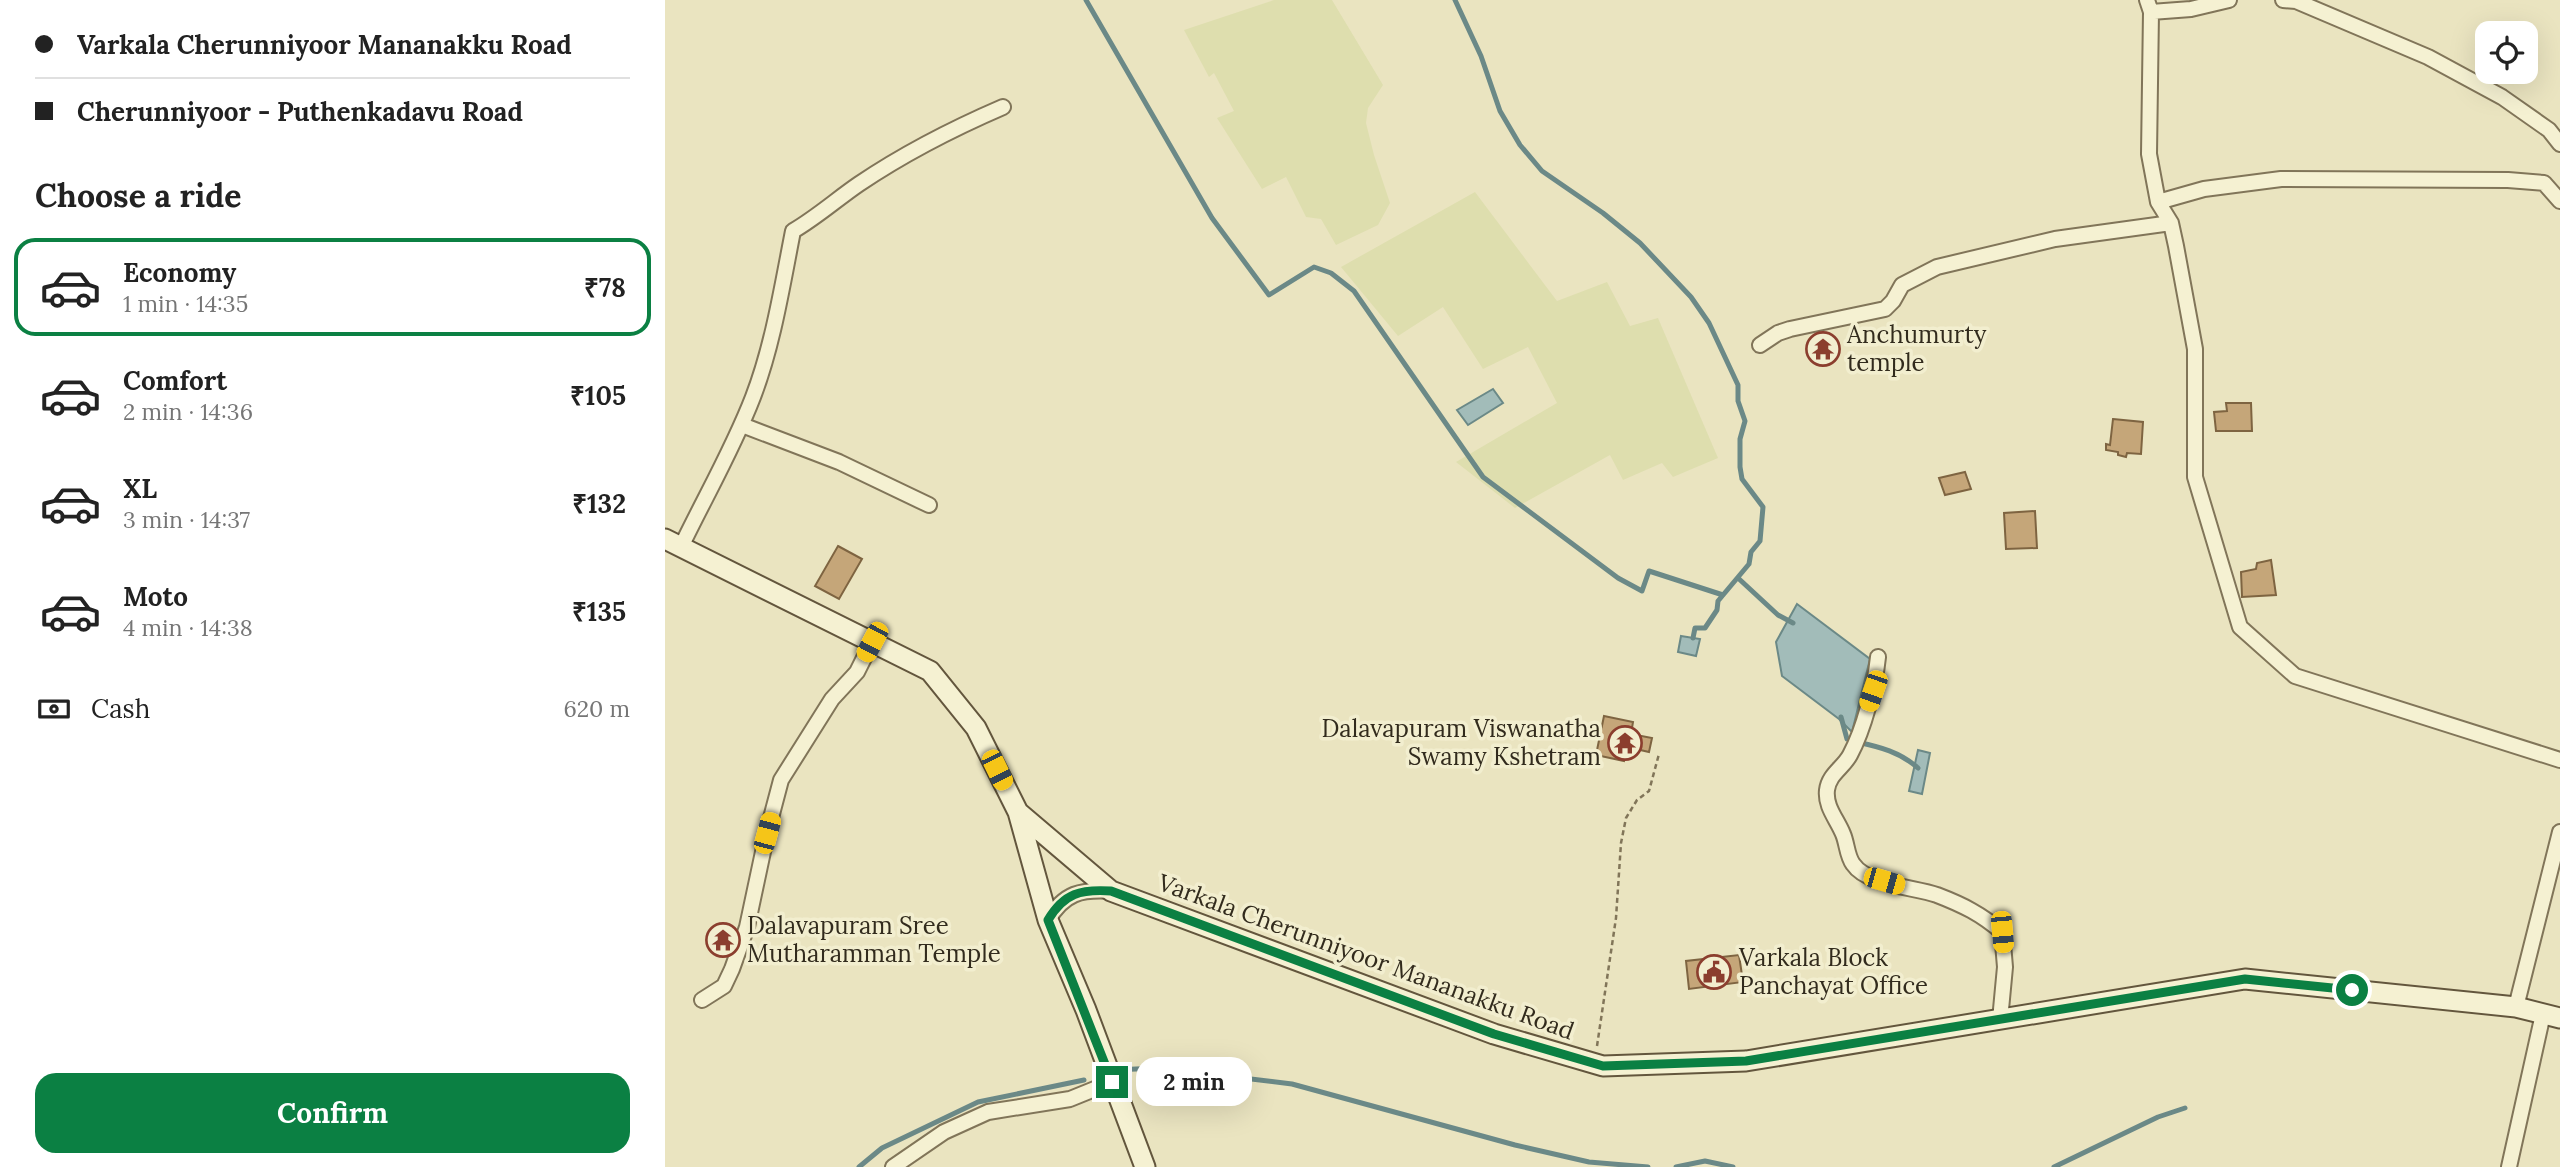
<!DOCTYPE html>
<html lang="en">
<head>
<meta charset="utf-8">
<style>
  body { margin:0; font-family:Lora,serif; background:#f2f2f2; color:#222; height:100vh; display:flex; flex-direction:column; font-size:26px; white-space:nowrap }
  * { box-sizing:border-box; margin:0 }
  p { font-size:23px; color:#767676 }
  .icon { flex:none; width:38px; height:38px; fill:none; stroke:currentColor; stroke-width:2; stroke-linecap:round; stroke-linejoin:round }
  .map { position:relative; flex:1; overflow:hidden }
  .side { display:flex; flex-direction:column; background:#fff; width:665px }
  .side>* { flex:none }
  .hud { display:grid; align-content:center; height:154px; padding:0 35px; background:#fff }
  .controls { position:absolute; left:1810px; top:21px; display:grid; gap:14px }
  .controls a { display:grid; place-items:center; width:63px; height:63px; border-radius:14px; background:#fff; box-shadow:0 7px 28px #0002; font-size:35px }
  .end { position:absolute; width:32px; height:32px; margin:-16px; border:9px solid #0b8043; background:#fff; box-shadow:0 0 0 4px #fff }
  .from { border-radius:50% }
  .bubble { position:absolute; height:49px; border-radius:21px; background:#fff; box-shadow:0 7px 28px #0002; font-size:23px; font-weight:800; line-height:49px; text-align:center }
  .car { position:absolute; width:21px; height:42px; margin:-21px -10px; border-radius:9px; box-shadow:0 0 5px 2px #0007; background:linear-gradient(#f5c518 24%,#345 0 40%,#f5c518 0 76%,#345 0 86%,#f5c518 0) }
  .hud b { display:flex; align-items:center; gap:24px; height:66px; font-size:26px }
  .hud b+b { border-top:2px solid #e0e0e0 }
  .hud i { width:18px; height:18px; background:#222 }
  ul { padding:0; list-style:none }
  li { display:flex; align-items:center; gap:21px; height:98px; margin:0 14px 10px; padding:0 21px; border:4px solid transparent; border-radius:21px }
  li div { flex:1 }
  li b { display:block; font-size:26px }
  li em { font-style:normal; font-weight:800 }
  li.selected { border-color:#0b8043 }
  li>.icon { width:63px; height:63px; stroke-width:1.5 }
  h2 { padding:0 35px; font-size:32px; line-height:84px }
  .pay { display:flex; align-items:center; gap:18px; height:77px; padding:0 35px; font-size:26px }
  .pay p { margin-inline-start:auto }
  .button { display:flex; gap:14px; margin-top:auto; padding:14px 35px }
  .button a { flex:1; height:80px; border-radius:21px; background:#0b8043; color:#fff; font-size:28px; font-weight:800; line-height:80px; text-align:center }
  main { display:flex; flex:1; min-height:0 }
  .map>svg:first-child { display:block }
</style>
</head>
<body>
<main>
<section class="side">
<div class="hud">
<b><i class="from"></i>Varkala Cherunniyoor Mananakku Road</b>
<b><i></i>Cherunniyoor - Puthenkadavu Road</b>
</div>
<h2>Choose a ride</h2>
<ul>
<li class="selected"><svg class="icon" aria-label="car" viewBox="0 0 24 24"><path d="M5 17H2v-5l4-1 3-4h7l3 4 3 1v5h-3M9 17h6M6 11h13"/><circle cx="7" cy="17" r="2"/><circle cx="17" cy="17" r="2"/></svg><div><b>Economy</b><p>1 min · 14:35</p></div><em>₹78</em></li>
<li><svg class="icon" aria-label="car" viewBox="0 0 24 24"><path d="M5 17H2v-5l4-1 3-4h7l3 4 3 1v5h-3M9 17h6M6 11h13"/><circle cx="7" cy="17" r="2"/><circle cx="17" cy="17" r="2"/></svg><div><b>Comfort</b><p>2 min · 14:36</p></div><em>₹105</em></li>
<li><svg class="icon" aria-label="car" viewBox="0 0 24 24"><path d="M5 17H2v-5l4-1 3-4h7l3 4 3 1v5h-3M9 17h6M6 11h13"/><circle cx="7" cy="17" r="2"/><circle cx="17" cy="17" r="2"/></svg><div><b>XL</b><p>3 min · 14:37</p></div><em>₹132</em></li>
<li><svg class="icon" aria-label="car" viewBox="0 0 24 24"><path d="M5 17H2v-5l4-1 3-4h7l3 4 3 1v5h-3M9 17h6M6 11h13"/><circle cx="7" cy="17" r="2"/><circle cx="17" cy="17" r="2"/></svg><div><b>Moto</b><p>4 min · 14:38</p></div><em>₹135</em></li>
</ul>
<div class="pay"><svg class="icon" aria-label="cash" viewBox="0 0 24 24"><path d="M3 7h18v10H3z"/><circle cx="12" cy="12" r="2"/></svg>Cash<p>620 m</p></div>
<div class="button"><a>Confirm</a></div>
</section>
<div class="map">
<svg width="1895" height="1167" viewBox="0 0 1895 1167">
  <rect width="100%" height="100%" fill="#eae4c0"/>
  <path fill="#dedeae" d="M609 0H667L718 85 703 108 701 123 709 155 725 203 713 225 671 245 656 219 641 217 621 177 597 189 552 118 569 111 549 73 544 77 519 30Z
    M810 192 892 301 942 282 965 326 993 318 1053 458 1008 477 997 463 958 480 945 455 850 508 791 462 892 403 863 347 818 369 778 307 733 336 676 267Z"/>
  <path fill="#a2bcb9" stroke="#6b8987" stroke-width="2" d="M828 389 838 403 803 425 792 410Z
    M1132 604 1205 659 1187 732 1174 719 1117 676 1111 642Z
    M1016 636 1035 639 1031 656 1013 652Z
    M1253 750 1265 753 1257 794 1244 791Z"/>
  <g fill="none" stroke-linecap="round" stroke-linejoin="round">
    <path stroke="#6b8987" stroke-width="5" d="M421 0 547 218 604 295 649 267 666 273 689 291 818 477 953 578 977 591 984 571 1058 595
      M790 0 816 56 835 111 855 145 877 171 938 213 975 243 1026 297 1044 323 1073 385V401L1080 421 1075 439V467L1077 479 1098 507 1095 541 1086 552 1084 564 1053 601 1052 610 1040 628H1030L1028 638
      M1073 578 1113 615 1128 623
      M1176 717 1182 739 1188 740
      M1192 742C1215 747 1235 752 1253 768
      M448 1070 494 1068 627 1084 850 1145 924 1162 983 1167
      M194 1167 217 1148 313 1102 419 1080
      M1011 1167 1040 1161 1068 1167
      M1389 1167 1493 1117 1520 1108"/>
  </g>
  <path fill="#c5a679" stroke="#7e6441" stroke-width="2" d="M1153 345H1163V354H1153Z
    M1561 403H1586L1587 431H1551L1549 412 1562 411Z
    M1448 419 1478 422 1476 454 1462 453 1461 457 1453 455V452L1441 450V444L1445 445Z
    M1300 472 1306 489 1280 495 1274 478Z
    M1370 511 1372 548 1341 549 1339 513Z
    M173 546 197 559 174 599 150 586Z
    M1606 560 1611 595 1577 597 1576 572 1591 569 1592 563Z
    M939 716 968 722 966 734 987 738 984 752 962 747 959 761 931 755Z
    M1074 955 1078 982 1024 989 1021 961Z"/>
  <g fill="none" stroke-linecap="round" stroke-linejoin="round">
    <g stroke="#817559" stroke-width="18">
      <path id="minor" d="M1482 0 1486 12 1484 154 1493 202 1506 223 1511 246 1530 349V477L1575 627 1630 676 1895 760
        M1618 0 1631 1 1763 57 1837 97 1884 130 1895 144
        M1486 12 1526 9 1564 0
        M1493 202 1539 189 1616 179 1843 180 1879 183 1895 201
        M1095 345 1113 333 1125 329 1220 309 1228 301 1237 285 1272 267 1390 239 1506 223
        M77 425 174 462 264 505
        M16 547C40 497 68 449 88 397 108 345 117 287 128 231 152 217 172 199 194 184 240 153 287 129 338 107
        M1213 657C1210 686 1199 729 1185 755 1178 768 1164 774 1162 790 1160 807 1172 819 1178 834 1182 843 1182 856 1188 864 1202 885 1249 887 1272 895 1298 905 1316 914 1337 932L1340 967 1335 1020
        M383 920C399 893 416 889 446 891
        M37 1000 59 986 67 969 82 927 102 833 116 780 167 699 192 672 207 642
        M1851 1007 1895 832
        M228 1167 279 1132 323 1112 405 1099 447 1082
        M1844 1167 1878 1014"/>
    </g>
    <g stroke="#63563d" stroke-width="23">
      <path id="secondary" d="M0 539 265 671 311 728 353 812 446 891 829 1034 938 1066 1081 1061 1580 979 1851 1007 1895 1018
        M353 812 383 920 421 1010 480 1167"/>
    </g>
    <path stroke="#817559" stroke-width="2.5" stroke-dasharray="5 3.5" stroke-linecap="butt" d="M932 1046 951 918 956 843 961 818 972 800 984 791 994 754"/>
    <use href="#minor" stroke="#f5f1d2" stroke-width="14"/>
    <use href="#secondary" stroke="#f5f1d2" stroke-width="19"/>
  </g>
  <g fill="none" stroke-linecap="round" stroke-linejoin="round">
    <path stroke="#0b8043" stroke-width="9" d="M447 1082 383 920C399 893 416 889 446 891L829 1034 938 1066 1081 1061 1580 979 1687 990"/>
  </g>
  <defs>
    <g id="temple-ring" transform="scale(1.75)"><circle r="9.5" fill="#f2eecf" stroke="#8b3e2e" stroke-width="1.5"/><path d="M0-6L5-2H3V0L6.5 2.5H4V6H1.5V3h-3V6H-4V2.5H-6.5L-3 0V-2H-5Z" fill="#8b3e2e"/></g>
    <g id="civic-ring" transform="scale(1.75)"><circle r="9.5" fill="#f2eecf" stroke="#8b3e2e" stroke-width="1.5"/><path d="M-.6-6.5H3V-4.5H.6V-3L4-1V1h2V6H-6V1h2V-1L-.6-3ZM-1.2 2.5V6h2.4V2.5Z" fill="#8b3e2e"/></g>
  </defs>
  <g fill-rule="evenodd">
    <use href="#temple-ring" x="1158" y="349"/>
    <use href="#temple-ring" x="960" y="743"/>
    <use href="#temple-ring" x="58" y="940"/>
    <use href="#civic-ring" x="1049" y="972"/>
  </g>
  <g text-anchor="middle" stroke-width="7" stroke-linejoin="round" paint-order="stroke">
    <g font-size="24" fill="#322b1d" stroke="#f2eecf" text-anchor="start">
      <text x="1182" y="343">Anchumurty<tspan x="1182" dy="28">temple</tspan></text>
      <text x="936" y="737" text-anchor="end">Dalavapuram Viswanatha<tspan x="936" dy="28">Swamy Kshetram</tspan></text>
      <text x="82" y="934">Dalavapuram Sree<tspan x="82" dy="28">Mutharamman Temple</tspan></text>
      <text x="1074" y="966">Varkala Block<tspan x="1074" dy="28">Panchayat Office</tspan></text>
    </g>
    <g font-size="24" fill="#322b1d" stroke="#f2eecf">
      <text transform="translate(701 957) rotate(20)" y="8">Varkala Cherunniyoor Mananakku Road</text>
    </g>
  </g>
</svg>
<div class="controls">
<a><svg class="icon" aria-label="locate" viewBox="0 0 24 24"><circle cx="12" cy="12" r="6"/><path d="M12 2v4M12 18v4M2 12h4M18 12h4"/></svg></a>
</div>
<i class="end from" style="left:1687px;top:990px"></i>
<i class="end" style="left:447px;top:1082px"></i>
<div class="bubble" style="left:471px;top:1057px;width:116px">2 min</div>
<i class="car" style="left:207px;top:642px;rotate:208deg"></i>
<i class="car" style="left:1208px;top:691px;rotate:199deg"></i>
<i class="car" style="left:332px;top:770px;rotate:154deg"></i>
<i class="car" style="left:102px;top:833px;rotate:15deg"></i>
<i class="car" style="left:1219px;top:881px;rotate:106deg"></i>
<i class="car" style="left:1337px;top:932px;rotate:175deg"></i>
</div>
</main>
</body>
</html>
